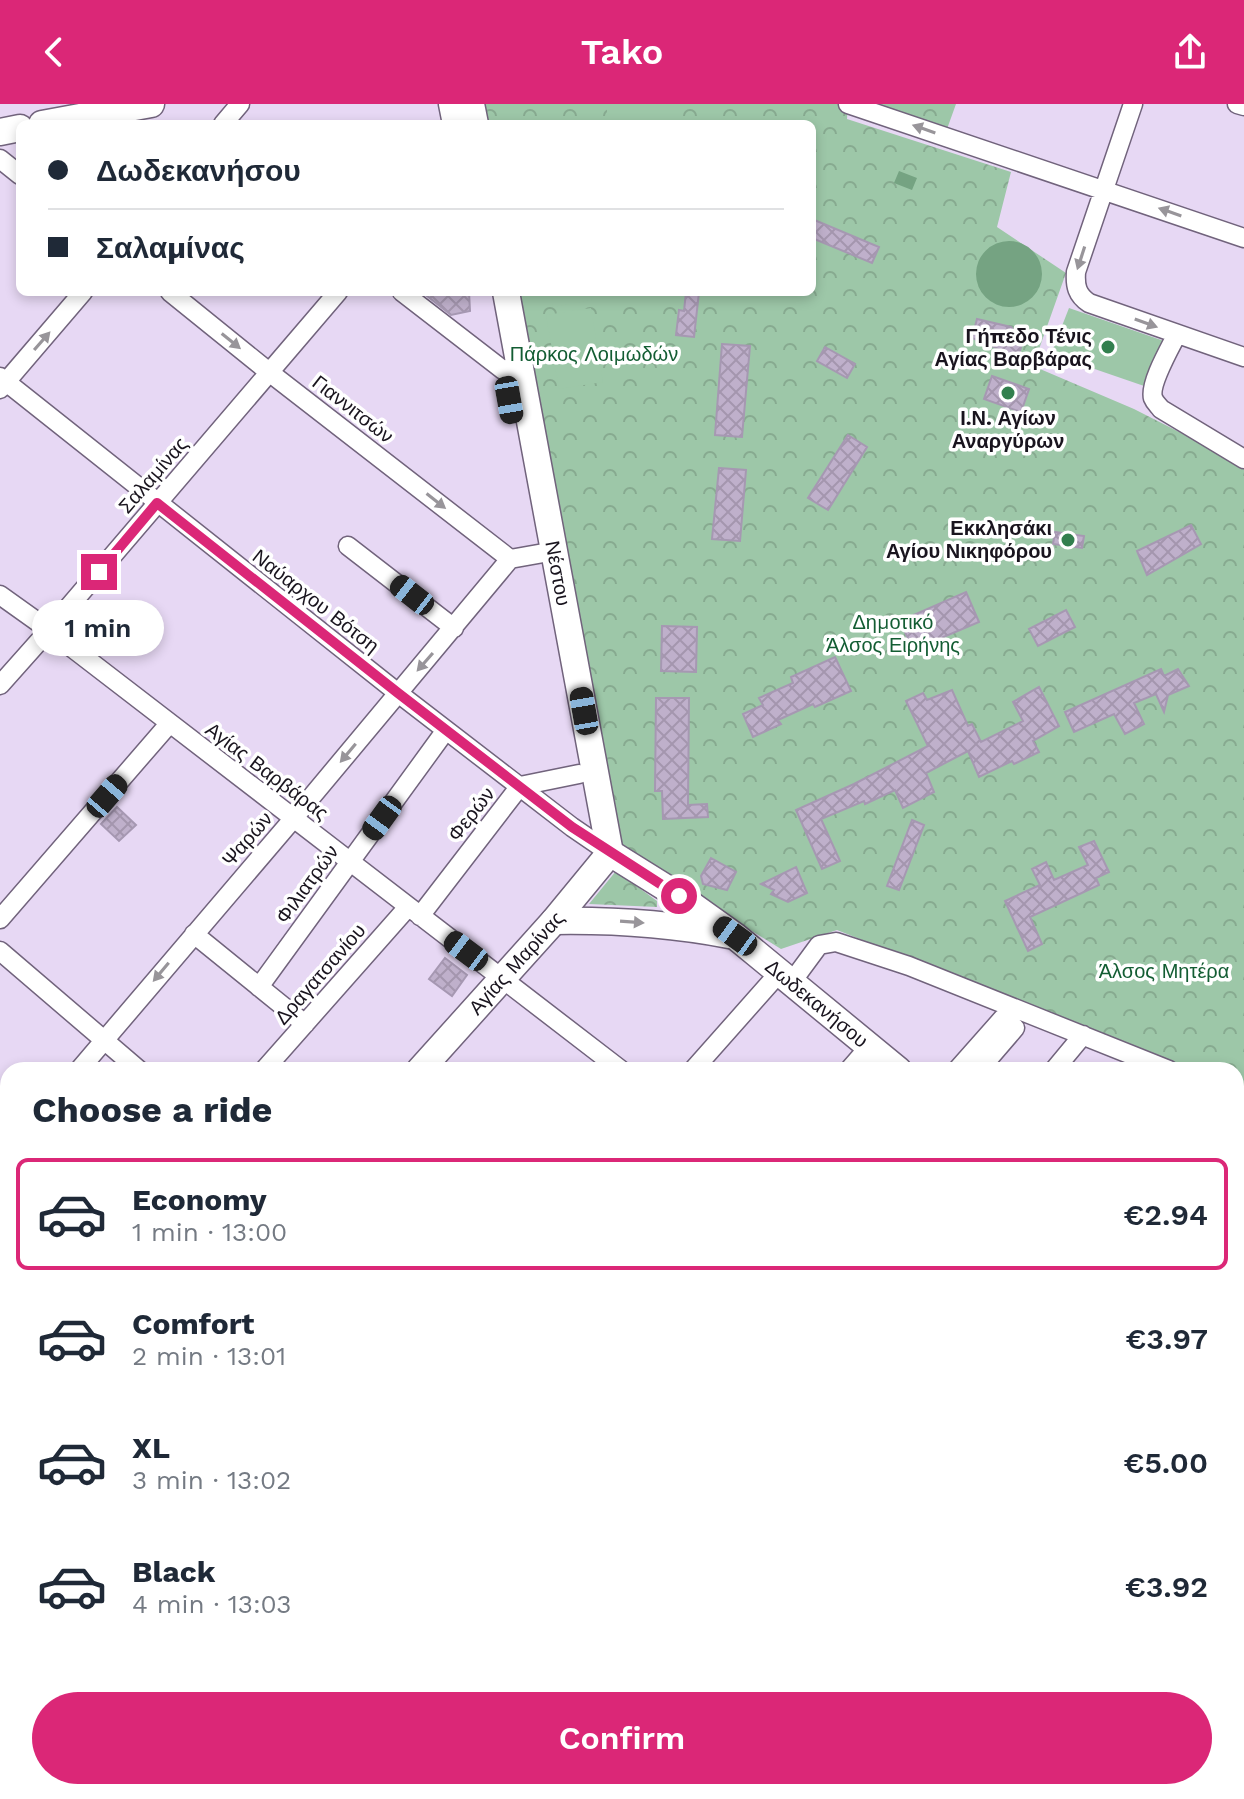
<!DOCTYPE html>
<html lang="en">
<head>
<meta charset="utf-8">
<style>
  body { margin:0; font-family:"Work Sans",sans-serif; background:#f6f6f7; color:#1f2937; height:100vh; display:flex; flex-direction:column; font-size:30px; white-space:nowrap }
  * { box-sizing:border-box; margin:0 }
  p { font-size:26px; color:#747a83 }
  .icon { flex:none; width:44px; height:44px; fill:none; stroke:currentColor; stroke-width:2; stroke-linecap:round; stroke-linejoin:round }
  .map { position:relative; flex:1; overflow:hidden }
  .side { position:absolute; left:0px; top:958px; width:1244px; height:738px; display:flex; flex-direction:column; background:#fff; border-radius:24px 24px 0 0; box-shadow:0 4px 12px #0003 }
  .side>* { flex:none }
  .guide { position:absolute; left:16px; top:16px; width:800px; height:176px; border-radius:12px; box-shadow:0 4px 12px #0003; display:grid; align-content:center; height:176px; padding:0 32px; background:#fff }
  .end { position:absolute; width:36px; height:36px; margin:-18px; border:10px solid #db2777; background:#fff; box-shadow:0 0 0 4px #fff }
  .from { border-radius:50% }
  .bubble { position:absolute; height:56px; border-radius:28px; background:#fff; box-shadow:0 4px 12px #0003; font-size:26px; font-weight:600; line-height:56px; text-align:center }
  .car { position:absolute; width:24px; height:48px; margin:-24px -12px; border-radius:10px; box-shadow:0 0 6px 2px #0007; background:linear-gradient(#222 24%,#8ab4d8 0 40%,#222 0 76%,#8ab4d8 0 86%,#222 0) }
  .guide b { display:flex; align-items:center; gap:28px; height:76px; font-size:30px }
  .guide b+b { border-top:2px solid #e0e1e3 }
  .guide i { width:20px; height:20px; background:#1f2937 }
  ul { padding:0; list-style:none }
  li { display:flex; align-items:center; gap:24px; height:112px; margin:0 16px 12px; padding:0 16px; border:4px solid transparent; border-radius:12px }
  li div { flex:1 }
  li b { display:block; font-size:30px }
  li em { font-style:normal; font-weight:600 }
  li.on { border-color:#db2777 }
  li>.icon { width:72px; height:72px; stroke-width:1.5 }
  h2 { padding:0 32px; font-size:36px; line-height:96px }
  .button { display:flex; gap:16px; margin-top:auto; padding:16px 32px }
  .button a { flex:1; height:92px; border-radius:48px; background:#db2777; color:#fff; font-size:32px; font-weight:600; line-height:92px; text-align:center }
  header { display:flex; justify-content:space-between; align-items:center; height:104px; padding:0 32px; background:#db2777; color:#fff; font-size:36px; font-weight:600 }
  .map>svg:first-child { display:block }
</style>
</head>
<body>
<header><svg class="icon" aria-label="back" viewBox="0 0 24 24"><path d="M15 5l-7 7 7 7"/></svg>Tako<svg class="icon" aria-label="share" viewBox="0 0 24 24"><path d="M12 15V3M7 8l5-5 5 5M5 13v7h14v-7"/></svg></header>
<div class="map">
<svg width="1244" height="1695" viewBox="0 0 1244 1695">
  <defs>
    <pattern id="forest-firs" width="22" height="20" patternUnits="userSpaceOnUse" patternTransform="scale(2)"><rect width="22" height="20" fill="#9dc7a8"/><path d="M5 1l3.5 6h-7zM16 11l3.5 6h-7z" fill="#87aa90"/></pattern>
    <pattern id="park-crowns" width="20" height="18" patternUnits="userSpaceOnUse" patternTransform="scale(2)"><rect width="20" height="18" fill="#9dc7a8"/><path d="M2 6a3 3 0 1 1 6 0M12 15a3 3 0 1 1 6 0" fill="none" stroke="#87aa90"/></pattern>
    <pattern id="building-cross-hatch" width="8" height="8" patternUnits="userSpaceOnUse" patternTransform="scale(2)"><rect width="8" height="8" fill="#bfb0cb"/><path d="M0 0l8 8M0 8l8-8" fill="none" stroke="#a496ae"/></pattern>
  </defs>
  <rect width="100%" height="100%" fill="#e7d8f4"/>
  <path fill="url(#forest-firs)" d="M636 1688H706L712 1695H642Z"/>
  <path fill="url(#park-crowns)" d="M485 0H848L847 15 1011 68 997 123 1066 169 1033 262 1134 305 1244 361V987L1236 984V966H1188L837 826 781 845 718 806 621 740 520 188H812V20H489Z
    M879 0H956L947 25Z
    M616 767 657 797V803L589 800Z"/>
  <path fill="#9dc7a8" d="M607 0H683V20H607Z
    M551 188H590L592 196 553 203Z
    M591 204 603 278 559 285 546 211Z
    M1069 204 1164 237 1147 283 1051 250Z"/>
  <path fill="#75a382" d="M899 67 917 74 912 86 894 79Z
    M976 170a33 33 0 1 1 66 0a33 33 0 1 1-66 0Z"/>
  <path fill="url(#building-cross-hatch)" stroke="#a698b2" stroke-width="2" d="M812 115 879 143 872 159 812 134Z
    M422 188H469L470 207 451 211Z
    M686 188H699L694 233 676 231 679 206 684 207Z
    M977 215 1011 223 1023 237 1018 253 972 234Z
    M722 240 750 242 742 333 715 331Z
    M825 243 855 260 847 274 817 257Z
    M992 272 1029 285 1021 308 984 295Z
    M848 331 867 343 828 406 808 394Z
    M719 364 746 366 740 437 712 435Z
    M1191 421 1201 440 1147 471 1137 447Z
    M1055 428 1084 432 1082 444 1053 440Z
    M966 488 979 518 913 546 900 517Z
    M1066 506 1075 523 1038 542 1029 525Z
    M662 522 697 523 696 568 661 567Z
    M835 553 851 587 815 603 813 600 778 616 781 620 753 633 743 610 763 601 759 594 793 579 791 573Z
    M1161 565 1164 572 1178 565 1189 582 1168 591 1164 608 1156 590 1134 599 1144 620 1125 630 1114 610 1074 628 1065 608Z
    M1039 583 1059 622 1033 637 1039 648 1014 660 1012 657 979 673 968 647 926 669 934 688 903 704 895 686 865 700 864 697 821 715 840 757 822 765 796 706 854 680 928 642 906 597 923 589 927 596 952 586 968 622 972 620 981 638 1023 617 1013 598Z
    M656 594H689L688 701 707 700 708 713 663 715 662 687H655Z
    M117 703 136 721 119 737 101 720Z
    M912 716 924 721 899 786 887 782Z
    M1094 737 1109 768 1096 774 1099 781 1030 813 1042 840 1028 847 1005 797 1040 781 1032 765 1046 758 1054 776 1088 761 1079 743Z
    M711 754 736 768 727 786 703 780 701 772Z
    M796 763 807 789 788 798 771 790 774 786 761 780Z
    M445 854 467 871 452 892 429 875Z"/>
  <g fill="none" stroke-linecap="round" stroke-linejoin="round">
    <g stroke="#71637c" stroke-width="21">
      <path id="street" d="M848 0 1244 134
        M1133 0 1076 168C1075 182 1077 191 1089 199L1244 253
        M1237 0 1244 2
        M223 20 240 0
        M0 55 20 71
        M170 188 269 268 510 455
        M402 188 503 266 519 262
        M1177 230C1170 244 1149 280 1153 294 1155 299 1158 301 1161 305L1244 355
        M0 273 398 589 572 723 610 749
        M0 285 83 188
        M348 442 454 524
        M0 491 49 526 621 966
        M0 581 49 526 338 188
        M420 812 520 682 579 670
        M0 815 169 620
        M194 830 305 920
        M0 847 139 966
        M791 879 819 841 836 838 909 862 1169 966
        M259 883 446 626
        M79 966 293 715 510 455 555 447
        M264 966 408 803
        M693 966 779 869
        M849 966 869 943
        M957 966 1003 914 1015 924 979 966
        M1054 966 1083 931
        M1236 993 1244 996
        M0 1059 8 1049
        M0 1126 8 1132
        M0 1271 8 1262
        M0 1373 8 1380
        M1236 1679 1244 1686
        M717 1688 723 1695
        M1017 1688 1025 1695
        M82 1695 88 1688
        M1161 1695 1167 1688"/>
    </g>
    <g stroke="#71637c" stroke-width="29">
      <g id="secondary">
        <path d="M452 0 456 20"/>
        <path d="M471 0 475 20"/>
        <path d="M42 20 151 0"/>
        <path d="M0 28 20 24"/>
        <path id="s1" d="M506 188 610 749"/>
        <path id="s2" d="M610 749 679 792 735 832 898 966"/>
        <path d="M554 817C613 816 671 820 729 831"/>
        <path id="s3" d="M420 966 554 817 610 749"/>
        <path d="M1236 1377 1244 1371"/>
        <path d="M0 1455 8 1446"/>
        <path d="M786 1695 795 1688"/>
      </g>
    </g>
    <use href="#street" stroke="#fff" stroke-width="18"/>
    <use href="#secondary" stroke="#fff" stroke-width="26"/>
  </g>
  <defs><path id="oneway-solid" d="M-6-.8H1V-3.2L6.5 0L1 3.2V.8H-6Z" transform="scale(2)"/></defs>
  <g fill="#98959a">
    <use href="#oneway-solid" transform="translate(924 25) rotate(-161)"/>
    <use href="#oneway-solid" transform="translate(1170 108) rotate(-161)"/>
    <use href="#oneway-solid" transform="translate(1081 154) rotate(108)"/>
    <use href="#oneway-solid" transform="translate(1146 219) rotate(20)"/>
    <use href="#oneway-solid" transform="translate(42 237) rotate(-49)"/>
    <use href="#oneway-solid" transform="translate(231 237) rotate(39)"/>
    <use href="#oneway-solid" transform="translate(436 397) rotate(38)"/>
    <use href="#oneway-solid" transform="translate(425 558) rotate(131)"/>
    <use href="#oneway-solid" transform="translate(348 649) rotate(130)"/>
    <use href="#oneway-solid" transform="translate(632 818) rotate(4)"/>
    <use href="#oneway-solid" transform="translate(161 868) rotate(130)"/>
  </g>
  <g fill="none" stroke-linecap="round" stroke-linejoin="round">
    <path stroke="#db2777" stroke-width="10" d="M99 468 157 399 398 589 572 723 679 792"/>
  </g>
  <g fill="#327f4e" stroke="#fff" stroke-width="3">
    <circle cx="1108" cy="243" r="8"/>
    <circle cx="1008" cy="289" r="8"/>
    <circle cx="1068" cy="436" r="8"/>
  </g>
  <g text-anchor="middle" stroke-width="7" stroke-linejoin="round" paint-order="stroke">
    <g font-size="20" font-weight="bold" fill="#19141e" stroke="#fff" text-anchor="end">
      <text x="1092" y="239">Γήπεδο Τένις<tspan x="1092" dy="23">Αγίας Βαρβάρας</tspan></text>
      <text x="1008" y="321" text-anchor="middle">Ι.Ν. Αγίων<tspan x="1008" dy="23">Αναργύρων</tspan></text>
      <text x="1052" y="431">Εκκλησάκι<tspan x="1052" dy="23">Αγίου Νικηφόρου</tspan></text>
    </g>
    <g font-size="20" fill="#135d33" stroke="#fff">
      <text x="594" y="257">Πάρκος Λοιμωδών</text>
      <text x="893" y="525">Δημοτικό<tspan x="893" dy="23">Άλσος Ειρήνης</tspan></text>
      <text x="1164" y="874">Άλσος Μητέρα</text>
    </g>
    <g font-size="20" fill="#19141e" stroke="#fff">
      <text transform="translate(353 305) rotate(38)" y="7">Γιαννιτσών</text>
      <text transform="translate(153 371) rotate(-49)" y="7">Σαλαμίνας</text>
      <text dy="7" stroke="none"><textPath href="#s1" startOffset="286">Νέστου</textPath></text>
      <text transform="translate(316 497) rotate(38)" y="7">Ναύαρχου Βότση</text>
      <text transform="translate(267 667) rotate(37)" y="7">Αγίας Βαρβάρας</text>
      <text transform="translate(471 710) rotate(-52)" y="7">Φερών</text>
      <text transform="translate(247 735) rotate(-49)" y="7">Ψαρών</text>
      <text transform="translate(307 780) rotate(-54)" y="7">Φιλιατρών</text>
      <text dy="7" stroke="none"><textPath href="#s3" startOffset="144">Αγίας Μαρίνας</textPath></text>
      <text transform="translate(320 870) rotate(-49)" y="7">Δραγατσανίου</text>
      <text dy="7" stroke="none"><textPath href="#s2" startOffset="256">Δωδεκανήσου</textPath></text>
    </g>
  </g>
</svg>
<i class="end from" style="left:679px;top:792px"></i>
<i class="end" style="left:99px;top:468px"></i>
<div class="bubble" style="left:32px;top:496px;width:132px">1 min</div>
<i class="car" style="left:509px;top:296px;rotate:170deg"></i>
<i class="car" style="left:412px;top:491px;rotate:308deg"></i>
<i class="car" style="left:584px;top:607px;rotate:350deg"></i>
<i class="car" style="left:107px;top:692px;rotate:41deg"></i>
<i class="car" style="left:382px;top:714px;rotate:216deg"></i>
<i class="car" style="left:735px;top:832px;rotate:306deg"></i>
<i class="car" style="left:466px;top:847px;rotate:307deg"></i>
<div class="guide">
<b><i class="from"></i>Δωδεκανήσου</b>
<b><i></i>Σαλαμίνας</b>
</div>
<section class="side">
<h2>Choose a ride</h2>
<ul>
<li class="on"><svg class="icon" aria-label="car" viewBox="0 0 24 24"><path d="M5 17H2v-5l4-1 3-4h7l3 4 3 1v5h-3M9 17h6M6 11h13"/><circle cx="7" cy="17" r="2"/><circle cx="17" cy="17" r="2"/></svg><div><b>Economy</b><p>1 min · 13:00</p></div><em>€2.94</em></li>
<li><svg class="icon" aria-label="car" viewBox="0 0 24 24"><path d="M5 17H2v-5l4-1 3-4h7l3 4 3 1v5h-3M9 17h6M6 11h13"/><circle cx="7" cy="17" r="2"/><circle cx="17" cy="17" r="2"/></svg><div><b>Comfort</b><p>2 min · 13:01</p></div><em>€3.97</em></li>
<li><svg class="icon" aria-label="car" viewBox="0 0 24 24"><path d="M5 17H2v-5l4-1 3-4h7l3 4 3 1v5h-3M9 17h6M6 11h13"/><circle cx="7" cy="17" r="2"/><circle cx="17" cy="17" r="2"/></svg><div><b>XL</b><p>3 min · 13:02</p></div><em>€5.00</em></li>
<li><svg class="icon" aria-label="car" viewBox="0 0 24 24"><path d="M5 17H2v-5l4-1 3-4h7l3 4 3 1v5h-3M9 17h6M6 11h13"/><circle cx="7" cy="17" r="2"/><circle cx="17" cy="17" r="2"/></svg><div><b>Black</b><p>4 min · 13:03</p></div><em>€3.92</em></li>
</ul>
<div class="button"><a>Confirm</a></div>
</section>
</div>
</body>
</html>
